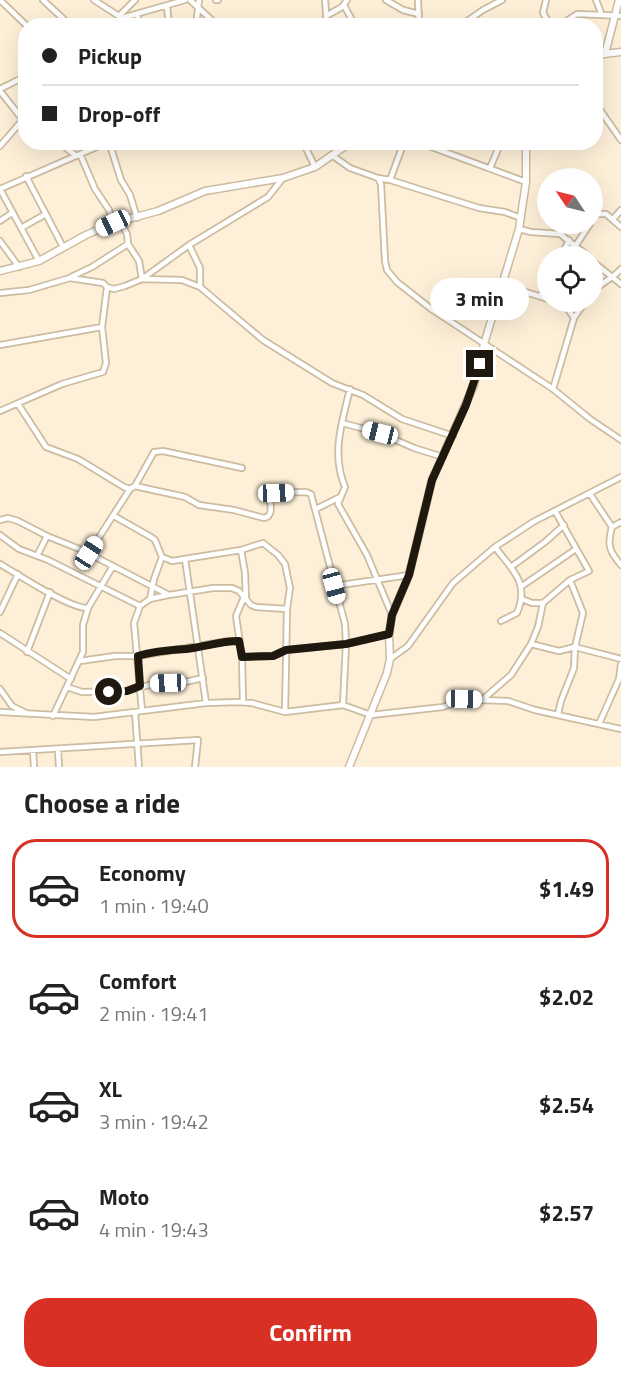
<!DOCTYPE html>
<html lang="en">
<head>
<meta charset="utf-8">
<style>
  body { margin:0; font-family:"Titillium Web",sans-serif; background:#f2f2f2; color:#222; height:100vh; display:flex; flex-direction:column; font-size:22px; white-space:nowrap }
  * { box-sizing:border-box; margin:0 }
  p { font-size:20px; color:#767676 }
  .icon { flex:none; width:33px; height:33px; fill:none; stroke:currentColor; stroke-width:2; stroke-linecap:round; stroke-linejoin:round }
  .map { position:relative; height:767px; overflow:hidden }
  .side { display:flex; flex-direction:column; background:#fff; flex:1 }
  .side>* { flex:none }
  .guide { position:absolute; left:18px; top:18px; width:585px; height:132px; border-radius:24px; box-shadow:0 6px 24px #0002; display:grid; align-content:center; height:132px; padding:0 24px; background:#fff }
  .needle { width:39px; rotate:305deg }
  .fabs { position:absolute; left:537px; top:168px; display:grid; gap:12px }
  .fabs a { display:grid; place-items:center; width:66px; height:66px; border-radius:50%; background:#fff; box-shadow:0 6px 24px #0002; font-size:30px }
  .end { position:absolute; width:27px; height:27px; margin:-14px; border:8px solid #1e180e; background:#fff; box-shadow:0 0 0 3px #fff }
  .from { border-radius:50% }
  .bubble { position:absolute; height:42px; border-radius:21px; background:#fff; box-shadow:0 6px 24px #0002; font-size:20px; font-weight:700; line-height:42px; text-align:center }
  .car { position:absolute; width:18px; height:36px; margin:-18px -9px; border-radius:8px; box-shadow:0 0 4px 2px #0007; background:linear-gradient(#fff 24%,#345 0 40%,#fff 0 76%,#345 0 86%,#fff 0) }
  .guide b { display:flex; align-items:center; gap:21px; height:57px; font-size:22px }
  .guide b+b { border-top:2px solid #e0e0e0 }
  .guide i { width:15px; height:15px; background:#222 }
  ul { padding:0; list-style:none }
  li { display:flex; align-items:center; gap:18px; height:99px; margin:0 12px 9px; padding:0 12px; border:3px solid transparent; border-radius:24px }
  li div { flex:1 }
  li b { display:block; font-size:22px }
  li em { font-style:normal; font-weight:700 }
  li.active { border-color:#d93025 }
  li>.icon { width:54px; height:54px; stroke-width:1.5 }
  h2 { padding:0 24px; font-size:27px; line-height:72px }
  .cta { display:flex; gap:12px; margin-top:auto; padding:12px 24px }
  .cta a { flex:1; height:69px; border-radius:24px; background:#d93025; color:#fff; font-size:24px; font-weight:700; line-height:69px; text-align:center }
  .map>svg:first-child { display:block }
</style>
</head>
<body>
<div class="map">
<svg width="621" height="767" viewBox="0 0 621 767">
  <rect width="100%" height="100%" fill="#fef0d8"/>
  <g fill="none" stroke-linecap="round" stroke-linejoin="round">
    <g stroke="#ccbca0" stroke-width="8">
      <path id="street" d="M0 0 27 26
        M43 0 71 26
        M94 0 122 18
        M190 0 218 26
        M216 0H218
        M325 0 327 26
        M386 0 403 10 419 14
        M418 0 419 26
        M546 0 543 13 551 26
        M596 0 602 15 621 16
        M344 5 355 26
        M167 6 169 26
        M137 14 140 26
        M119 16 135 0
        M326 16 342 7 347 0
        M111 26 122 18 185 0
        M196 26 199 0
        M460 26 483 10 502 0
        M559 26 577 14 602 15
        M0 89 26 76
        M0 91 23 120
        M596 104 621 140
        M59 142 76 156
        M109 142 121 180 130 195 137 218
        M303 142 315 167
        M418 142 526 182
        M0 146 26 116
        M80 154 95 189 109 210 113 223
        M333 156 350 168 378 178 381 184 385 261 387 270 397 282 430 308 553 389 590 419 621 440
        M490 168 501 142
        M26 176 63 247
        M378 178 390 180 479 208 505 212 521 218
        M390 180 404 142
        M0 189 108 142
        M0 189 39 261
        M592 219 597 214H606L621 227
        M613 219 621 210
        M0 221 12 213
        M120 221 127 234 128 244 139 261 142 279
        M21 228 46 214
        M519 229 531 232 560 234 588 256
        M0 241 19 267
        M189 245 200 268V287
        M576 245 590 224
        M561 256 569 240
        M592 261 621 284
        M71 277 92 267 128 244
        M142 279 182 280 200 287 263 340 332 383 363 395 402 419 453 436
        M503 285 548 299
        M107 287 114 289 125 286 142 279 189 245 268 197 283 178
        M0 293 29 290 70 278 103 283 107 287 102 327 0 345
        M592 293C600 283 612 279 621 269
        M540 296 548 284
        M553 302 567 308 574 318
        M567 308 583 304
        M350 389C342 422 331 454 345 487L338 504 367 555 392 615
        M553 389 574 318 585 302
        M18 404 46 447 78 459 124 487 130 489
        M0 411 62 384 103 372 106 363 102 327
        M342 423 380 433 414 448 443 457
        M135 486 185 497 199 505 234 510 264 518C274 516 270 505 270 497L273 493 306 492 311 494 345 624 346 644 343 705
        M590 494 612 527
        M316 509 340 497
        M114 516 151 537 155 540 162 557 172 561 241 550 263 543 278 555 285 564 290 588 287 609 285 712
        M0 520 8 518 18 521 47 536 82 550 169 595 213 588H232L239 591 251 605 256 607 287 609
        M621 522 612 527C607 545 609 551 621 565
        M0 535 19 549 48 560 140 606
        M495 547C512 570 530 582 517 613L501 621
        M241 550 245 573 246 600
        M89 553 130 489 135 486 154 452 163 451 242 468
        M37 556 47 536
        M185 559 206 703
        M0 564C17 574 70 609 88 608
        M511 567 545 542 564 525
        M334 586 409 575
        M522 586 576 549
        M150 599 168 595
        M522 599 532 603H543L570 580 589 571 555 511
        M543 603 538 627 531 644 559 651 575 647 621 659
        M0 612 18 574
        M0 633 71 679
        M27 652 50 592
        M242 657 273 656 286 650 346 644 389 634
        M390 659 408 646 453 583 495 547 533 522 621 477
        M80 661 115 656H138L228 641H239
        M67 687 82 692 127 691 153 684 185 682 203 678
        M0 689 12 706 26 713
        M482 700 511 675 531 644
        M243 702 242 657 236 616 244 597
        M142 711 134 623 140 606 150 599 154 579 162 557
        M0 712 94 717 206 703 238 702 252 703 285 712 343 705 371 715 443 707 464 699 482 700 508 701 535 710 621 729
        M135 712 139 767
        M558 714 561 701 574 668 575 647 583 613 570 580
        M53 716 83 652V625L88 608 113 566
        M599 724 619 679 621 664
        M58 749 59 767
        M33 750 34 767
        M0 752 198 740 195 767"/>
    </g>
    <g stroke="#ccbca0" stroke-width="9">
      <path id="secondary" d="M605 54 619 0
        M596 55 621 52
        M0 271 39 261 86 235 113 223 158 211 205 191 283 178 315 167 351 142
        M349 767 387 673 390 659 389 634 392 615 409 575 432 480 474 385 484 344 519 229 526 182V142"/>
    </g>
    <use href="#street" stroke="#fff" stroke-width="4.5"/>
    <use href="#secondary" stroke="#fff" stroke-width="6"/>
  </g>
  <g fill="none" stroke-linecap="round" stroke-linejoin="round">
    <path stroke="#1e180e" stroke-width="8" d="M109 692 127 691 140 686 138 656C154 651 169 650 186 649 204 647 220 641 239 641L242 657 273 656 286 650 346 644 389 634 392 615 409 575 432 480 466 405 480 364"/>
  </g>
</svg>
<div class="fabs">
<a><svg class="needle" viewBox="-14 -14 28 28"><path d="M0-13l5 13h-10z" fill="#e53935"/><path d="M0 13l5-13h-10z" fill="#767676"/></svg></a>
<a><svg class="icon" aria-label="locate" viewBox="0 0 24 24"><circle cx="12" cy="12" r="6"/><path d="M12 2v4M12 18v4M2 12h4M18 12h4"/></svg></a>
</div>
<i class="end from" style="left:109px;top:692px"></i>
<i class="end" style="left:480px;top:364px"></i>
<div class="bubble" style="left:430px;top:278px;width:99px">3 min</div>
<i class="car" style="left:113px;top:223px;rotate:245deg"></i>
<i class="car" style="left:380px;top:433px;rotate:284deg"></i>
<i class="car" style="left:276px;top:493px;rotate:88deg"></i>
<i class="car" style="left:89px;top:553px;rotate:33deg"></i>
<i class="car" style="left:334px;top:586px;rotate:165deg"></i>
<i class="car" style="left:168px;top:683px;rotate:268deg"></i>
<i class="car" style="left:464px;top:699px;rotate:91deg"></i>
<div class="guide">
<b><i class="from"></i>Pickup</b>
<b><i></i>Drop-off</b>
</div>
</div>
<section class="side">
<h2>Choose a ride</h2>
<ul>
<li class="active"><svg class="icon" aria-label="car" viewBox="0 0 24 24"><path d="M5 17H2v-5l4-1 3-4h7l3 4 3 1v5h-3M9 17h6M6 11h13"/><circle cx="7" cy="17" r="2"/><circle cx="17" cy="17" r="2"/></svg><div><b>Economy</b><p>1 min · 19:40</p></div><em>$1.49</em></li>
<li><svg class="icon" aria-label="car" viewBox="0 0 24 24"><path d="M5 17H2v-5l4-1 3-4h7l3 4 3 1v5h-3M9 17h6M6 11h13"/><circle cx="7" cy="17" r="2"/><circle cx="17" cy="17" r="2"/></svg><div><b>Comfort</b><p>2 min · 19:41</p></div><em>$2.02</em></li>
<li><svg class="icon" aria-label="car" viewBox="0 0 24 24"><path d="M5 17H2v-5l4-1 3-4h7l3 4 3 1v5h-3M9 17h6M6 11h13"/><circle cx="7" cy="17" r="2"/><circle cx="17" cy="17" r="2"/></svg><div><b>XL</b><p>3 min · 19:42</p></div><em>$2.54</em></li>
<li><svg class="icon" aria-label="car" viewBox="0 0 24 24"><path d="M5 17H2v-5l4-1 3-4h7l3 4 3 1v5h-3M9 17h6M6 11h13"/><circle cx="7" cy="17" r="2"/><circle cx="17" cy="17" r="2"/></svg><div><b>Moto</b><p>4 min · 19:43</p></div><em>$2.57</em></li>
</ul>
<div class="cta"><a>Confirm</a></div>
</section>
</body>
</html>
